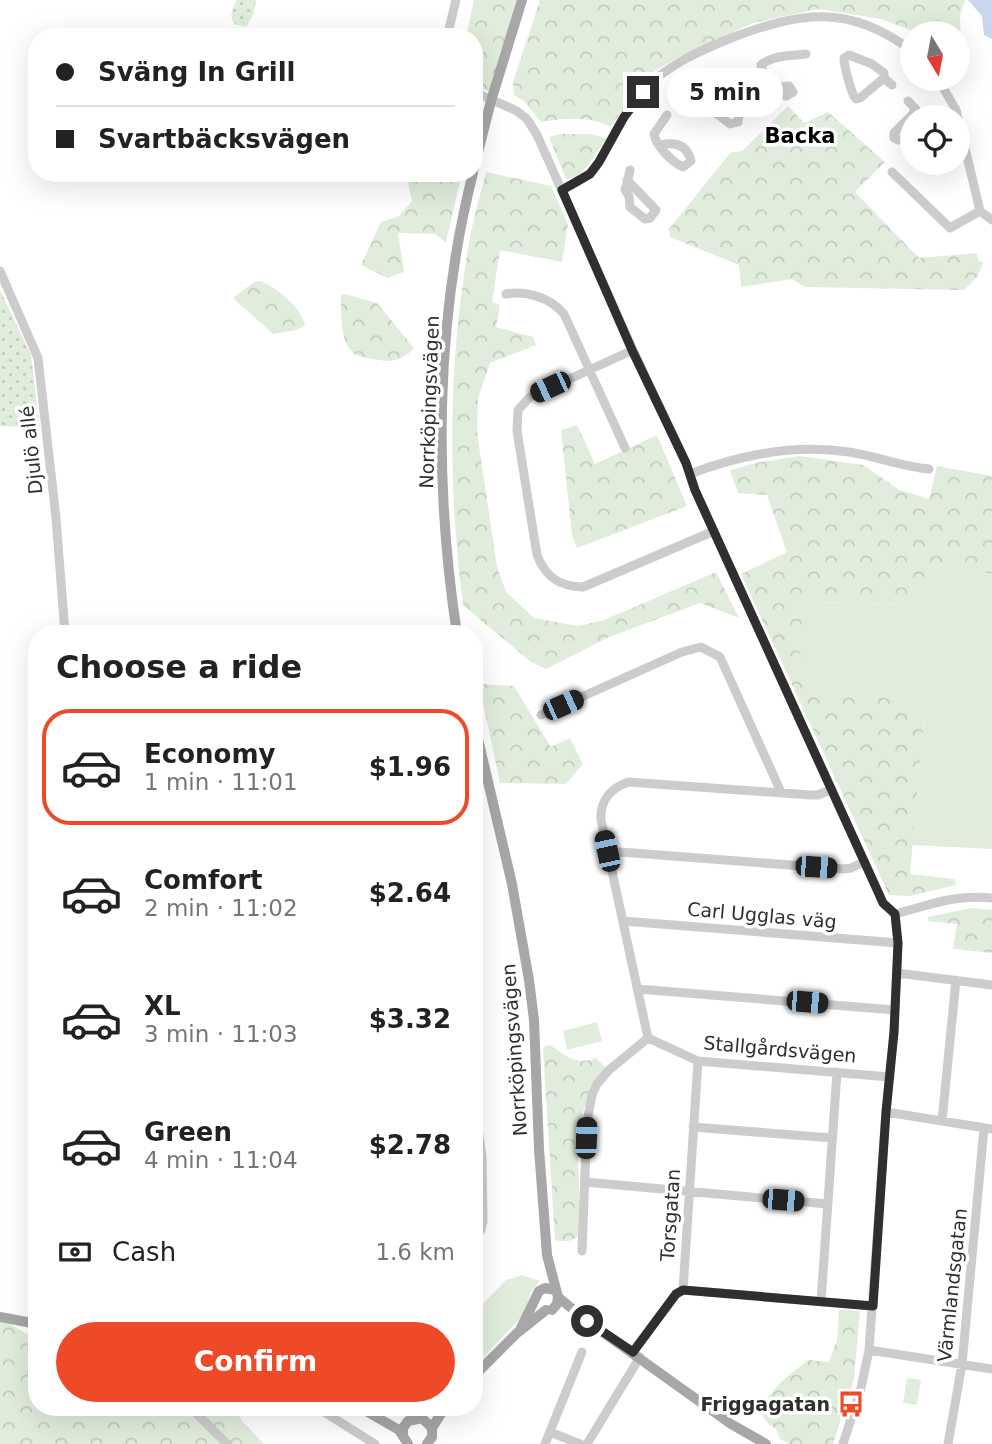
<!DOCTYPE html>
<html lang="en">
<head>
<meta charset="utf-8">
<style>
  body { margin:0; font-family:"DejaVu Sans",sans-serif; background:#f6f6f6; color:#222; height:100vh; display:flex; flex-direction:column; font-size:26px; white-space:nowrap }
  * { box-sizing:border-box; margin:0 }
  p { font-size:23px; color:#767676 }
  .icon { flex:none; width:38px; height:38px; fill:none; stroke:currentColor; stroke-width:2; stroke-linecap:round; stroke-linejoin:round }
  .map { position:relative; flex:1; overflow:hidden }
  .panel { position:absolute; left:28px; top:625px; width:455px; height:791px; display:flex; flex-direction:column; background:#fff; border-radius:28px; box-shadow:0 7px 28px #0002 }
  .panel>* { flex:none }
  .banner { position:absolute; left:28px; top:28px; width:455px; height:154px; border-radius:28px; box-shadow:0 7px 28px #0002; display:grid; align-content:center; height:154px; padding:0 28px; background:#fff }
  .needle { width:46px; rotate:170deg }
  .controls { position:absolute; left:900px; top:21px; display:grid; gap:14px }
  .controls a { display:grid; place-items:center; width:70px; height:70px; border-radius:50%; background:#fff; box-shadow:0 7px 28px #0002; font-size:35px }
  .end { position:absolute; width:32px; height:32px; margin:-16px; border:9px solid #2f2f2f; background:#fff; box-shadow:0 0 0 4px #fff }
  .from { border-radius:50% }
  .bubble { position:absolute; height:49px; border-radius:24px; background:#fff; box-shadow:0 7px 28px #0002; font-size:23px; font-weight:600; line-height:49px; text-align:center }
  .car { position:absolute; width:21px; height:42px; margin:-21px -10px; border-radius:9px; box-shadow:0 0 5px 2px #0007; background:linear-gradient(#222 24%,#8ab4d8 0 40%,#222 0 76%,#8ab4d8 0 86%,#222 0) }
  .banner b { display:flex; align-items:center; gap:24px; height:66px; font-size:26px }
  .banner b+b { border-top:2px solid #e0e0e0 }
  .banner i { width:18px; height:18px; background:#222 }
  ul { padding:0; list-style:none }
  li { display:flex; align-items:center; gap:21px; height:116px; margin:0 14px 10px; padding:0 14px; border:4px solid transparent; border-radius:28px }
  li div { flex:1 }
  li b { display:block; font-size:26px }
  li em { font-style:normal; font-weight:600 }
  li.active { border-color:#ef4a28 }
  li>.icon { width:63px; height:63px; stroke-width:1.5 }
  h2 { padding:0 28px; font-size:32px; line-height:84px }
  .pay { display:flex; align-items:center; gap:18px; height:77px; padding:0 28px; font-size:26px }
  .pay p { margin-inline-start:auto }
  .cta { display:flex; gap:14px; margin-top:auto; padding:14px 28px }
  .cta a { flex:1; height:80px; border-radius:42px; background:#ef4a28; color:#fff; font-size:28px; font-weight:600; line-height:80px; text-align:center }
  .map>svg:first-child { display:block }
</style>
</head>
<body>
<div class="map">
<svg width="992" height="1444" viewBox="0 0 992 1444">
  <defs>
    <pattern id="grass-dots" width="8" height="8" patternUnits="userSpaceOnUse" patternTransform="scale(1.75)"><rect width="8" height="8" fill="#e1eddc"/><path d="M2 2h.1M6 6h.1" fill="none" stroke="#c1ccbd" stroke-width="1.8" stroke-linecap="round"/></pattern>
    <pattern id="forest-crowns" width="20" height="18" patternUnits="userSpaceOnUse" patternTransform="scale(1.75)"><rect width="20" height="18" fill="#e1eddc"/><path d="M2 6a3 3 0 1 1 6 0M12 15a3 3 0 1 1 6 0" fill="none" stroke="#c1ccbd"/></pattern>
  </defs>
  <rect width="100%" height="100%" fill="#fff"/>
  <path fill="url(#grass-dots)" d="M237 0H256L254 13 246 27 234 24C229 16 232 8 237 0Z
    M0 290 31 355 40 428 0 426Z"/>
  <path fill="url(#forest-crowns)" d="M474 0H520L491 93 474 83V37H466Z
    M540 0H965L960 15 961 51 957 49V33H918L881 19 818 9 753 23 677 58 656 70 638 87 611 127C590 116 564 118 541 122L524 101 514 95 513 82Z
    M788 106 804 123 828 112 885 162 855 192 919 258 977 253 978 260 983 263 978 276 964 290 805 287 792 279 741 287 739 265 670 237 669 229 730 153 742 151Z
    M560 134H591L607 139 578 178 566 179 549 137Z
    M486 172 551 186 568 224 562 262 500 250 492 302 500 305 496 327 533 337 536 345 490 363 478 398 477 432 497 567 506 592 534 618 578 626 604 620 716 572 739 618 700 603 607 638 546 669 531 662 463 605C448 489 448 370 467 255 471 227 479 199 486 172Z
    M406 173H462L446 242 435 234 398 233 404 272 387 278 361 265 381 222 399 216 412 201Z
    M260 281C277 287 302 308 305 326L296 330 273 334 233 298 254 282Z
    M345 294 377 303 414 348C405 358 394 363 380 360 373 359 365 358 358 356 339 347 341 313 341 295Z
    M577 425 595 464 657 435 687 506 577 548 572 535 561 430Z
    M800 456 863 465 900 490 929 499 937 466 992 476V574L931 564 913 604 805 602 809 688 907 700 924 720 910 874 955 879 956 885 910 896 889 895 741 574 787 552 767 495 738 493 730 470 760 462Z
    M479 684 514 686 551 747 570 738 583 764 566 784 500 783Z
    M971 908 992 910V953L953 949 957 924 928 921V917Z
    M550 1045C568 1056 573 1066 596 1058L606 1068 590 1090 577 1130 581 1234C573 1241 565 1243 555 1240L543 1050 545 1046Z
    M839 1309 860 1311 854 1379 833 1444H789L780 1439 776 1429 768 1424 758 1409 782 1381 808 1360 829 1362 837 1340Z
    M0 1318 37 1340V1407H233L243 1422 264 1444H0Z"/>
  <path fill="#e1eddc" d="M931 564 992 574V849L912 845 924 720 907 700 809 688 798 645 805 602 913 604Z
    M597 1022 602 1041 567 1050 563 1031Z
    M522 1275 540 1281 531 1292 523 1316 474 1367V1313L506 1280Z
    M907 1378 921 1380 917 1405 903 1403Z"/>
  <path fill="#c8d6ee" d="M968 0H992V39L984 35 982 16Z"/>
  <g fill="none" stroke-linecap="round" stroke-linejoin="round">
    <path stroke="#ccc" stroke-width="9" d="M447 37 456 0
      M884 78V73L872 64 849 55 844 58C844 65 851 94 856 99L860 98 884 78 892 85
      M938 79 956 110 980 211 992 220
      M778 87 789 86 793 92 786 96 763 71 761 65C773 55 791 56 806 54
      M474 92 517 111 527 119 537 135 633 350 686 463 695 490 874 883 883 903 895 914 898 943 894 1032 886 1112 869 1350 861 1388 843 1444
      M685 99 697 94 713 111 730 124 738 122 739 114 715 90H702L695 94
      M908 101 923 117
      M912 142 905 139 898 140 894 138V133L913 114 915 108
      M660 145C674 142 687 144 691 161L683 167C672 162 656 146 654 134L667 115
      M892 172 950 228 980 211
      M627 180 656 210 650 218 645 219 630 207 629 196 625 190C627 183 629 177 630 170
      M562 190C571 185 581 181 589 174 600 164 605 150 612 138 622 119 633 101 648 86 671 63 702 50 731 38 800 12 849 3 912 51
      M0 271 38 358 56 518 65 634
      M506 294C526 290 551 298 564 314L625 448
      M633 350 530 397 518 410 517 431 537 555C545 576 559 587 583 587L714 531
      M690 474C742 454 794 444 849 452 876 456 902 467 929 469
      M541 715 682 652 701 647 720 657 781 792
      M832 789 818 795H811L628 782C610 789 600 800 601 820L648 1038 698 1061 890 1077
      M607 851 842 869 851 868 864 862
      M895 914C930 905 955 894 992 898
      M623 921 898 943
      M897 973 992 985
      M637 989 895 1010
      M474 1101 482 1156 483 1221 481 1230 474 1240
      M886 1112 992 1129
      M942 1121 956 980
      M693 1127 832 1138
      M585 1182 827 1204
      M582 1251 587 1122 592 1095 597 1084 609 1070 648 1038
      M683 1290 873 1306
      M821 1302 837 1072
      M869 1350 992 1369
      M633 1352 676 1294 683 1290 698 1061
      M190 1407 227 1444
      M316 1407 375 1444
      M550 1432 580 1444
      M545 1444 582 1352
      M587 1444 640 1357
      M948 1444 962 1364 984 1128"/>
    <path stroke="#a7a7a7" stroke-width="10" d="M474 168 491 101 522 0
      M457 634C434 483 435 322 473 173
      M474 722 512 884 529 980 534 1020 539 1149 547 1255 558 1297 557 1304 552 1310
      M558 1297 587 1321 731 1424 766 1444
      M0 1317 37 1324
      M521 1328 539 1291 545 1288 555 1290
      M474 1376 517 1333 546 1310
      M359 1407 399 1430 408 1444
      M432 1428 445 1407
      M403 1435V1428L408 1421 422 1418 432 1428V1437L427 1444"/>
  </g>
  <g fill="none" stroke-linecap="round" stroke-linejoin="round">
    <path stroke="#2f2f2f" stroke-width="9" d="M587 1321 633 1352 676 1294 683 1290 873 1306 886 1112 894 1032 898 943 895 914 883 903 874 883 695 490 686 463 632 350 562 190 590 174 599 162 624 117 643 92"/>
  </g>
  <defs>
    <g id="bus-bare" transform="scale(2.1)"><path d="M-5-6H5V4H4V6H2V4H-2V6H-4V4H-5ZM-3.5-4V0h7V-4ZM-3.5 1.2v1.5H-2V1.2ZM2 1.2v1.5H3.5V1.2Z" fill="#ef4a28" stroke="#fff" stroke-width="2.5" paint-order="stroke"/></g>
  </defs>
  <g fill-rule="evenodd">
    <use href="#bus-bare" x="851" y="1404"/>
  </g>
  <g text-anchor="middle" stroke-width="7" stroke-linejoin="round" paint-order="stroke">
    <g font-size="19" fill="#2f2f2f" stroke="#fff">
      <text transform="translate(429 402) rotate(-88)" y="7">Norrköpingsvägen</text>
      <text transform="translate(31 450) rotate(-96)" y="7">Djulö allé</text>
      <text transform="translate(762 915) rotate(5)" y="7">Carl Ugglas väg</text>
      <text transform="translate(780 1049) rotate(5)" y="7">Stallgårdsvägen</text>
      <text transform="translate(514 1050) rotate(-94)" y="7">Norrköpingsvägen</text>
      <text transform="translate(670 1215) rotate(-86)" y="7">Torsgatan</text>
      <text transform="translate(952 1285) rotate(-84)" y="7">Värmlandsgatan</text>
    </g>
    <g font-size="19" font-weight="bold" fill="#2f2f2f" stroke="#fff" text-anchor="end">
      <text x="830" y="1411">Friggagatan</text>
    </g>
    <g font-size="21" font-weight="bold" fill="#000" stroke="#fff">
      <text x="800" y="143">Backa</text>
    </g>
  </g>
</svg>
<div class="controls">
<a><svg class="needle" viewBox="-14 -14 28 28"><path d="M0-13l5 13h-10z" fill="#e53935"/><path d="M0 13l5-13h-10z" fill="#767676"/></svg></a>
<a><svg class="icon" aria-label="locate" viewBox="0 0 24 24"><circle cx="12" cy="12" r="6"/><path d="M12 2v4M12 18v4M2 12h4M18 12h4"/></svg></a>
</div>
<i class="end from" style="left:587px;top:1321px"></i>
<i class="end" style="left:643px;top:92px"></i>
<div class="bubble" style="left:667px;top:68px;width:116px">5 min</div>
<i class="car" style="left:550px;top:387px;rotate:245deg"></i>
<i class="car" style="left:563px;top:705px;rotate:66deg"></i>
<i class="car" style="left:607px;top:851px;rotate:348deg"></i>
<i class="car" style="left:816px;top:867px;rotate:94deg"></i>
<i class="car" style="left:807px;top:1002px;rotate:95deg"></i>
<i class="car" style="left:586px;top:1138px;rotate:2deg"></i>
<i class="car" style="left:783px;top:1200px;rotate:95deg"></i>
<div class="banner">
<b><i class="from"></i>Sväng In Grill</b>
<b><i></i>Svartbäcksvägen</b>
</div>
<section class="panel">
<h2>Choose a ride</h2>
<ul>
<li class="active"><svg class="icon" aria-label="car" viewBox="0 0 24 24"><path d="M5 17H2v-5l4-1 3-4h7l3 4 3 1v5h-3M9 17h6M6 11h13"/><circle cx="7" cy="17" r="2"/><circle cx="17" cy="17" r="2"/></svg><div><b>Economy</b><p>1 min · 11:01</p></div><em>$1.96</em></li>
<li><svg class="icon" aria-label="car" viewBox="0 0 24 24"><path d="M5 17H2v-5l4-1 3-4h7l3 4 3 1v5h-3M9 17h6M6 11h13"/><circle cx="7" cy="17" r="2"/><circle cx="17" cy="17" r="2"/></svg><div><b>Comfort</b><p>2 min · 11:02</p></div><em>$2.64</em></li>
<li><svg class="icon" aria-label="car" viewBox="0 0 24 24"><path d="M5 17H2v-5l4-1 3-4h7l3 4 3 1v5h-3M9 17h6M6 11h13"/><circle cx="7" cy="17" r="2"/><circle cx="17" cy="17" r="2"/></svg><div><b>XL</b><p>3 min · 11:03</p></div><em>$3.32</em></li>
<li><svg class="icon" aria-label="car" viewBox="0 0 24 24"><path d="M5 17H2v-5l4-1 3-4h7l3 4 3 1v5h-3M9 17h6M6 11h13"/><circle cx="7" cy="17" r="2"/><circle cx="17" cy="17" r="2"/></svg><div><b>Green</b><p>4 min · 11:04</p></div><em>$2.78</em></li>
</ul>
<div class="pay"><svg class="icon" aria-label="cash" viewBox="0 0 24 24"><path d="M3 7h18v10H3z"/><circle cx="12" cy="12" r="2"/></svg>Cash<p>1.6 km</p></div>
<div class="cta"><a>Confirm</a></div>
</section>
</div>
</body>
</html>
